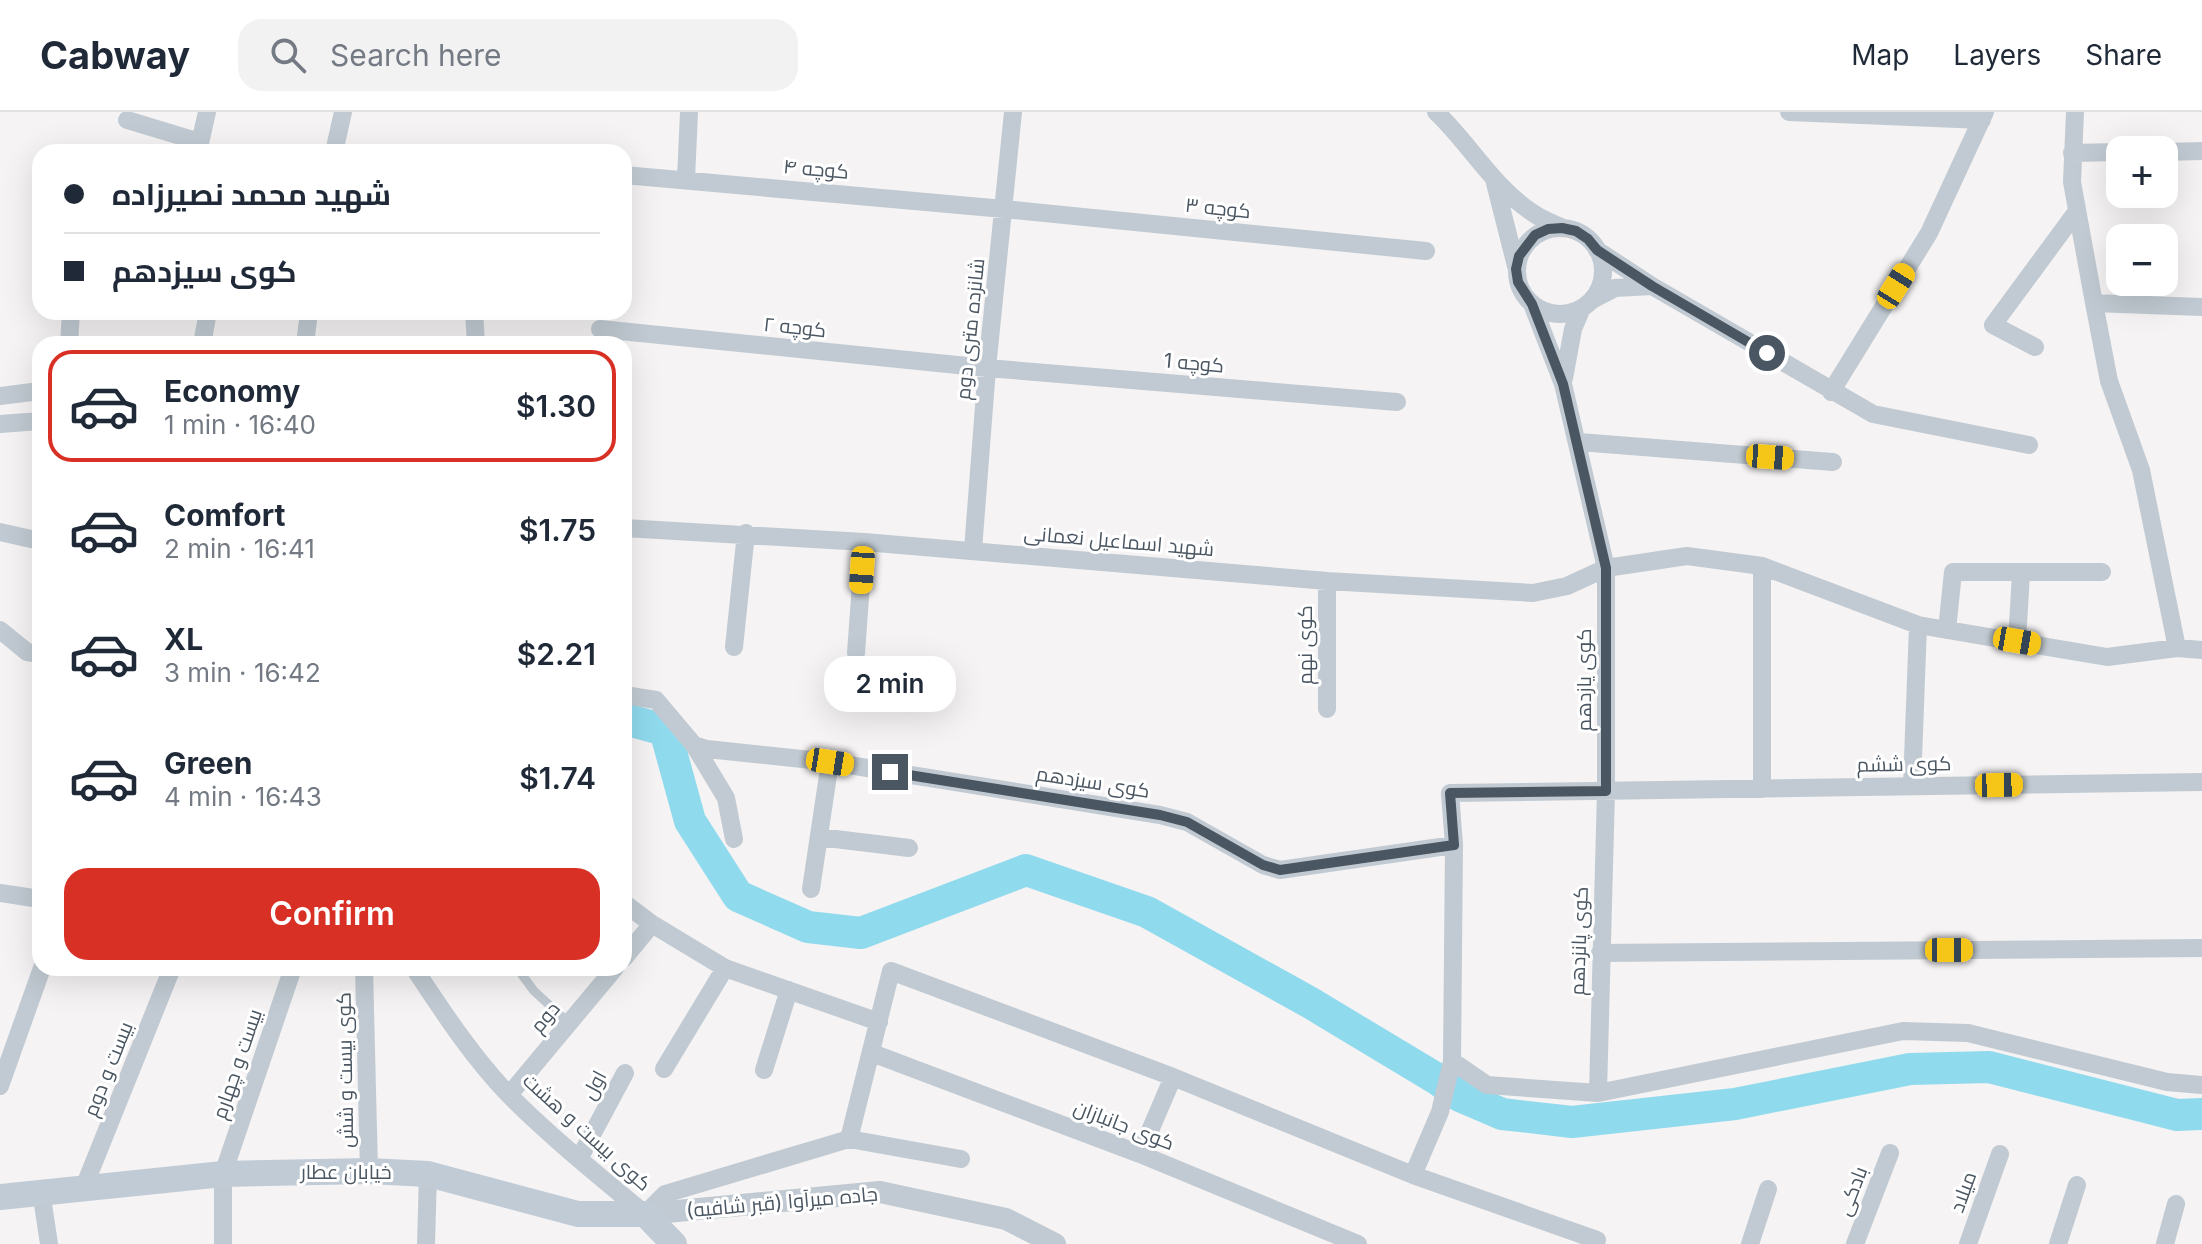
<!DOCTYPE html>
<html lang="en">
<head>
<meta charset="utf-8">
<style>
  body { margin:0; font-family:Inter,Cairo,sans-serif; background:#f2f2f3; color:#1f2937; height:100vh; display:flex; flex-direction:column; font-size:30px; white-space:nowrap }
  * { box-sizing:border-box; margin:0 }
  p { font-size:26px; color:#747a83 }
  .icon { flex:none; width:44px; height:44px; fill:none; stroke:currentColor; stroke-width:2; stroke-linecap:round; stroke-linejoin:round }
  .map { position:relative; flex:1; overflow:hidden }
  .details { position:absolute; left:32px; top:224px; width:600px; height:640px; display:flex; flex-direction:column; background:#fff; border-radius:24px; box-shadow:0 8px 32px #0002 }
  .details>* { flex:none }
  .banner { position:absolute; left:32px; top:32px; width:600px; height:176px; border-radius:24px; box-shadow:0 8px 32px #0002; display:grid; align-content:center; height:176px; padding:0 32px; background:#fff }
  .controls { position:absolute; left:2106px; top:24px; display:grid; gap:16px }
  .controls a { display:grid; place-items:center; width:72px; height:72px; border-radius:16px; background:#fff; box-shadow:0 8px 32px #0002; font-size:40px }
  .end { position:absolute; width:36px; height:36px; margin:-18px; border:10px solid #4a5661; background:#fff; box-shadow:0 0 0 4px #fff }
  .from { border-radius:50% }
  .bubble { position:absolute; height:56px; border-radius:24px; background:#fff; box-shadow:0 8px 32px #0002; font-size:26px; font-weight:600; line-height:56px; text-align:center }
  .car { position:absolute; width:24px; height:48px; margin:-24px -12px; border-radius:10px; box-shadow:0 0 6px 2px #0007; background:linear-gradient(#f5c518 24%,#345 0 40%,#f5c518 0 76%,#345 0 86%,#f5c518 0) }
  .banner b { display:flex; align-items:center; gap:28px; height:76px; font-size:30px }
  .banner b+b { border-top:2px solid #e0e1e3 }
  .banner i { width:20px; height:20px; background:#1f2937 }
  ul { padding:14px 0 0; list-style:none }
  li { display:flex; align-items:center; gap:24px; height:112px; margin:0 16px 12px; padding:0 16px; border:4px solid transparent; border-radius:24px }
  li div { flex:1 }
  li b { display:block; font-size:30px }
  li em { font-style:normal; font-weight:600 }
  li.active { border-color:#d93025 }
  li>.icon { width:72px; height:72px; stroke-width:1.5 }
  .primary-button { display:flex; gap:16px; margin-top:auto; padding:16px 32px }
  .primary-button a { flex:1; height:92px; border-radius:24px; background:#d93025; color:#fff; font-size:32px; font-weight:600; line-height:92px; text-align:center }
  header { display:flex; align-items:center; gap:48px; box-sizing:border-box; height:112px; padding:0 40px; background:#fff; border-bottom:2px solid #e0e1e3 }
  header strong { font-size:38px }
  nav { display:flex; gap:44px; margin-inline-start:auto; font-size:28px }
  .search { width:560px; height:72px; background:#f2f2f3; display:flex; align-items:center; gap:20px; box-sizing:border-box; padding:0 28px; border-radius:24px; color:#747a83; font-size:30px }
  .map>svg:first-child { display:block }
</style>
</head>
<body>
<header>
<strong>Cabway</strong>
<div class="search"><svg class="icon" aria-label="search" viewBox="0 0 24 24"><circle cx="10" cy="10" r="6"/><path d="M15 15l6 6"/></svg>Search here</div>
<nav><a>Map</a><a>Layers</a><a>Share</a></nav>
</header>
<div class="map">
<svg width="2202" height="1132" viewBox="0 0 2202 1132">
  <rect width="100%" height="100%" fill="#f5f3f3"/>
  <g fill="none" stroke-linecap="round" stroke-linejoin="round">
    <path stroke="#90daee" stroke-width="32" d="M624 607 665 618 690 709 738 784 808 815 861 821 1026 758 1147 800 1309 890 1437 967 1460 984 1502 1002 1572 1010 1735 992 1910 957 1989 955 2177 1003 2202 1002"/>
    <path stroke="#c1cad2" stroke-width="9" d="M517 856 534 879 569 911"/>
    <path stroke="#c1cad2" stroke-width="18" d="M1436 0C1470 32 1493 75 1533 101 1541 107 1552 111 1561 115
      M1789 0 1982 8
      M2075 0 2072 70 2094 191 2109 269 2141 358 2177 536
      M127 8 200 30
      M198 40 207 0
      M334 40 343 0
      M2164 40 2202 39
      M2072 41 2120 40
      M624 63 1004 97 1426 139
      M686 67 689 0
      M1495 71 1516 154
      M1517 159a43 43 0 1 1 86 0a43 43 0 1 1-86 0Z
      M1597 138 1652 174 1873 302 2029 333
      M1592 188 1615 176 1652 174
      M2094 191 2202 195
      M1532 192 1563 272 1606 456V679L1598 981
      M474 200 476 232
      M600 217 987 256 1397 290
      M69 232 71 200
      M202 232 208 200
      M305 232 309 200
      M2035 235 1993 213 2077 99
      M1564 266 1573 217 1582 196
      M1831 280 1929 121 1985 0
      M0 284 40 279
      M0 312 40 309
      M1579 330 1833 350
      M624 416 864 430 1327 469 1533 481 1567 474 1606 456 1687 444 1762 454 1918 513 2107 545 2177 536 2202 538
      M0 420 40 429
      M973 438 987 256 1013 0
      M1762 454V677
      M1327 469V597
      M0 518 27 540 40 542
      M1947 518 1953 460H2102
      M2017 529 2021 462
      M734 535 746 421
      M856 541 864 430
      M624 583 656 588 694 633 707 637 830 650 1160 703 1187 710 1263 753 1280 758 1454 733 1450 681 2202 670
      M694 633 726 686 734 727
      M1912 674 1918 513
      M819 725 909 736
      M811 777 830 650
      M0 781 40 787
      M624 791 652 812 725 856 879 910
      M1600 841 2202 836
      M624 846 652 812
      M364 856 369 1059
      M414 856C443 900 473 946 510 984 552 1026 599 1064 645 1102L665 1082 849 1027 891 859 1173 965 1413 1063 1597 1128
      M872 941 1140 1042 1358 1132
      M1452 949 1487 973 1598 981 1903 919 1968 921 2167 970 2202 973
      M664 957 725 856
      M764 958 789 878
      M0 974 42 856
      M509 983 615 856
      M849 1027 961 1047
      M1140 1042 1173 965
      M579 1047 625 961
      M1413 1063 1440 1000 1452 949 1454 733
      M84 1075 172 856
      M41 1079 49 1132
      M223 1132V1062L293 856
      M426 1132 428 1062
      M1750 1132 1768 1077
      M1855 1132 1890 1041
      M1968 1132 2000 1042
      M2058 1132 2077 1073
      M2165 1132 2176 1092"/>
    <path stroke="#c1cad2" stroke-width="22" d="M645 1102 880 1080 1006 1107 1055 1132"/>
    <path stroke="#c1cbd6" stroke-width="26" d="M0 1085 223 1062 369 1059 428 1062 578 1102H645L674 1132"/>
  </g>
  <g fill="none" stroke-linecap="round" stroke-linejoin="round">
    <path stroke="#4a5661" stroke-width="10" d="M890 660 1160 703 1187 710 1263 753 1280 758 1454 733 1450 681 1606 679V456L1563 272 1532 192 1518 170 1516 157 1519 144 1535 123 1548 117 1562 116 1576 119 1588 127 1597 138 1652 174 1767 241"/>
  </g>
  <g text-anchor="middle" stroke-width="6" stroke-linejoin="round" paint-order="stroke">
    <g font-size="20" fill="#4a5661" stroke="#fff">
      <text transform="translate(816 57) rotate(5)" y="7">کوچه ۴</text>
      <text transform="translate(1218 96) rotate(6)" y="7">کوچه ۳</text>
      <text transform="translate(795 215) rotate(6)" y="7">کوچه ۲</text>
      <text transform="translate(970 217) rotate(-84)" y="7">شانزده متری دوم</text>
      <text transform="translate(1194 251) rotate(5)" y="7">کوچه 1</text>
      <text transform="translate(1119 429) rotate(5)" y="7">شهید اسماعیل نعمانی</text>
      <text transform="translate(1305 533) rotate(-90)" y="7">کوی نهم</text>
      <text transform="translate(1584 568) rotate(-90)" y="7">کوی یازدهم</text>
      <text transform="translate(1904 652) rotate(-1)" y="7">کوی ششم</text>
      <text transform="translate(1093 670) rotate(9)" y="7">کوی سیزدهم</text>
      <text transform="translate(1579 829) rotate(-88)" y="7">کوی پانزدهم</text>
      <text transform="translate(545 905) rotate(-50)" y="7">دوم</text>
      <text transform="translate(237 952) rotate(-71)" y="7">بیست و چهارم</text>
      <text transform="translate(108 957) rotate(-68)" y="7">بیست و دوم</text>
      <text transform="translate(345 958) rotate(-91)" y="7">کوی بیست و شش</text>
      <text transform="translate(594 973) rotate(-62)" y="7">اول</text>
      <text transform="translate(1124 1013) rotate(21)" y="7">کوی جانبازان</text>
      <text transform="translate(587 1020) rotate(42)" y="7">کوی بیست و هشت</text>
      <text x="346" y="1067">خیابان عطار</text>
      <text transform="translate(1852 1079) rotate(-69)" y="7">بادکی</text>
      <text transform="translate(1963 1080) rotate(-70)" y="7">میلاد</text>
      <text transform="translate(782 1090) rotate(-5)" y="7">جاده میرآوا (قبر شافیه)</text>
    </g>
  </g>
</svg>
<div class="controls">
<a>+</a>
<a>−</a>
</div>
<i class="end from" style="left:1767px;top:241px"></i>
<i class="end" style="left:890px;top:660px"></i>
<div class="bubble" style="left:824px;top:544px;width:132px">2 min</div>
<i class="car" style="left:1896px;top:174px;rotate:32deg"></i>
<i class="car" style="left:1770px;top:345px;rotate:94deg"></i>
<i class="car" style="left:862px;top:458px;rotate:184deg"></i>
<i class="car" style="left:2017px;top:529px;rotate:100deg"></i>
<i class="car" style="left:830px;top:650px;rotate:99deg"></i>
<i class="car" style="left:1999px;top:673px;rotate:89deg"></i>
<i class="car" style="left:1949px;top:838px;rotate:90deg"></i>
<div class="banner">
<b><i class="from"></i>شهید محمد نصیرزاده</b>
<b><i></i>کوی سیزدهم</b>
</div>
<section class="details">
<ul>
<li class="active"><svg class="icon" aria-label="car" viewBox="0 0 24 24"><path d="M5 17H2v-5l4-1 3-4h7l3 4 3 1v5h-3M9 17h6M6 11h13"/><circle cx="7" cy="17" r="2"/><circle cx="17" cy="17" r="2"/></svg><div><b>Economy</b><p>1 min · 16:40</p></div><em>$1.30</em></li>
<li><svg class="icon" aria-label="car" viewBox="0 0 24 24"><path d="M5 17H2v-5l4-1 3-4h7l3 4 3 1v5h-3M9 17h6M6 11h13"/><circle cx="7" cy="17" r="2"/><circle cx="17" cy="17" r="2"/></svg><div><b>Comfort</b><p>2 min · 16:41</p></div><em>$1.75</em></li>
<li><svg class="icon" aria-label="car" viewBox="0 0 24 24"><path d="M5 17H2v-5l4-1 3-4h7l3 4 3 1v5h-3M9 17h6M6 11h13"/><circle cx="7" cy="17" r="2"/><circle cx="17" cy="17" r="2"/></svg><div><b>XL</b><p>3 min · 16:42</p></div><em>$2.21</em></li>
<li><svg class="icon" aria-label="car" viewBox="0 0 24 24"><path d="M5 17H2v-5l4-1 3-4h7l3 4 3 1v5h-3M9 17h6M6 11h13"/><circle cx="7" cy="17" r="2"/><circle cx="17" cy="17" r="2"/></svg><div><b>Green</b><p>4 min · 16:43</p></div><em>$1.74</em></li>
</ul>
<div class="primary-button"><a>Confirm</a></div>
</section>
</div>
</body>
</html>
